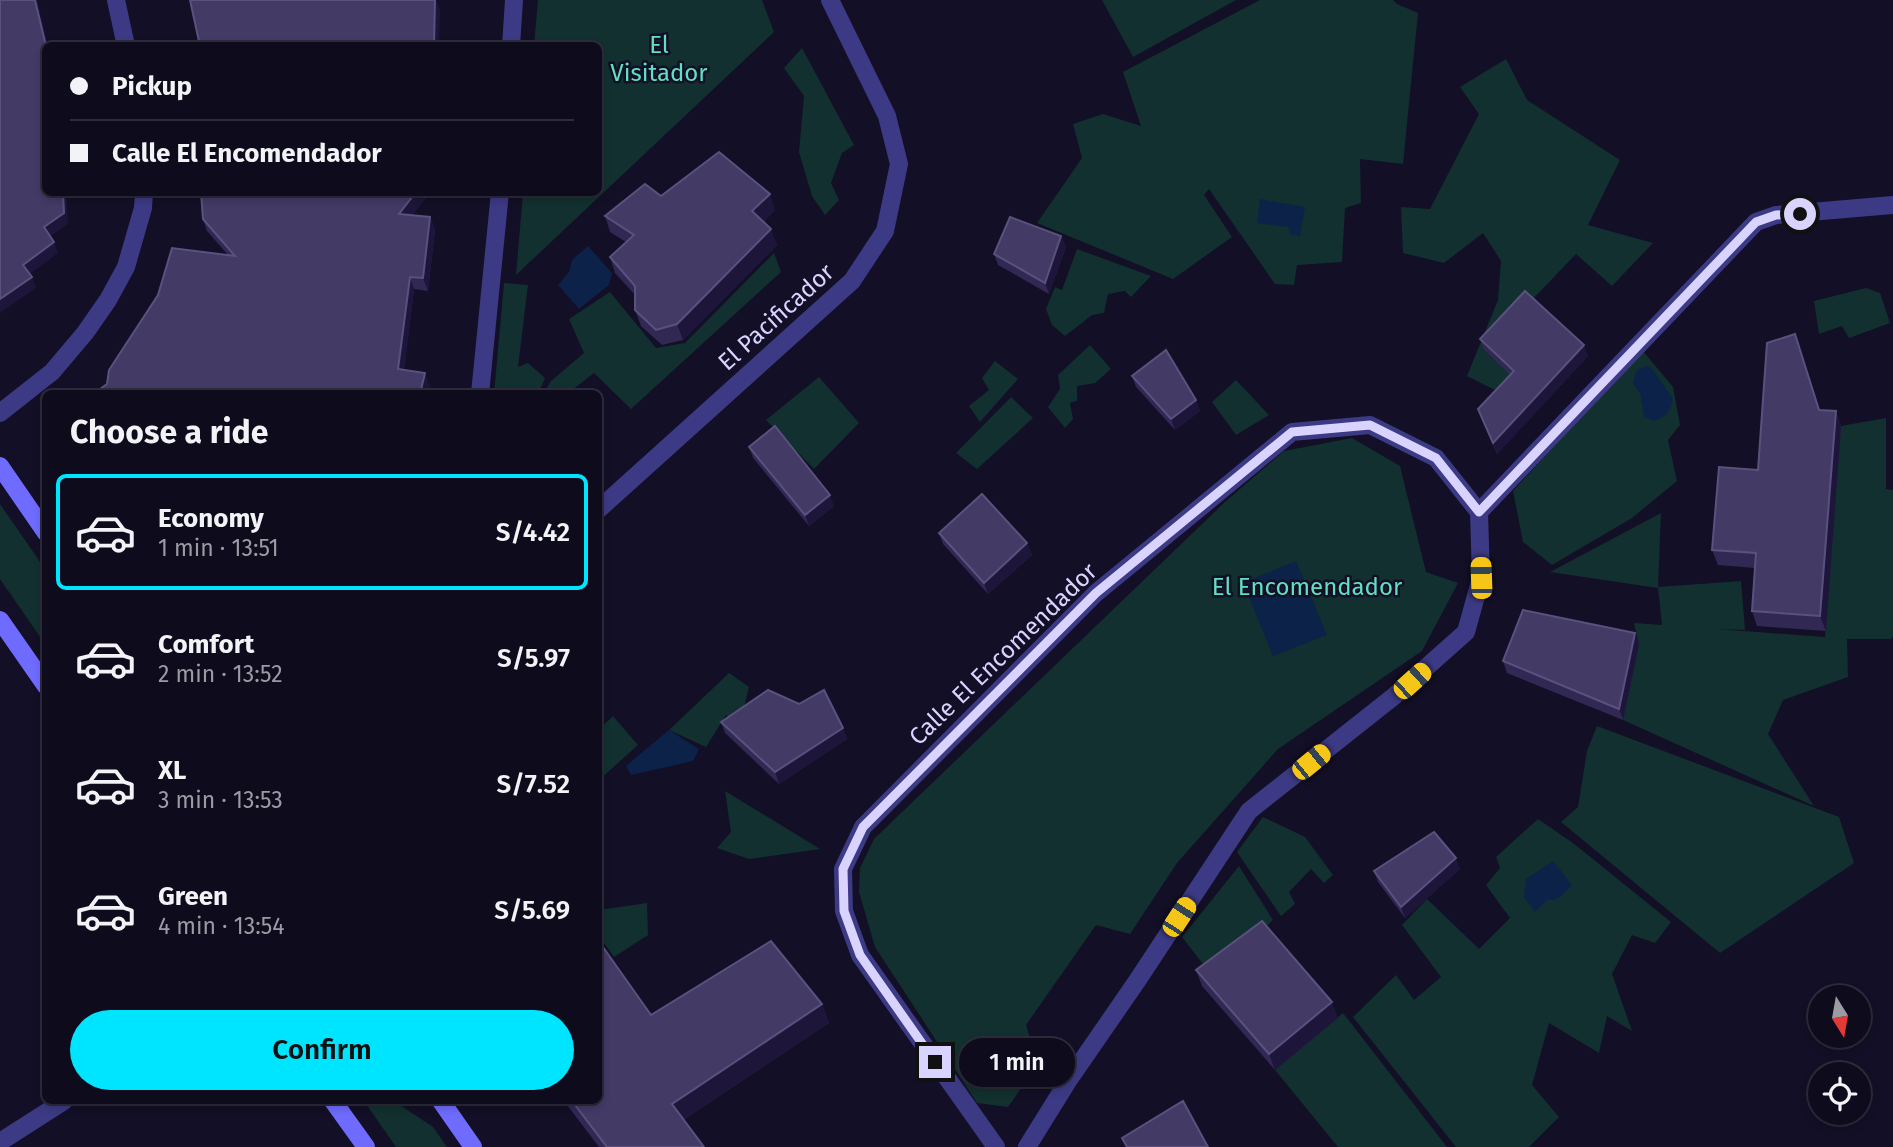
<!DOCTYPE html>
<html lang="en">
<head>
<meta charset="utf-8">
<style>
  body { margin:0; font-family:"Fira Sans",sans-serif; background:#1c1929; color:#f1f3f6; height:100vh; display:flex; flex-direction:column; font-size:26px; white-space:nowrap }
  * { box-sizing:border-box; margin:0 }
  p { font-size:23px; color:#9b9ba3 }
  .icon { flex:none; width:38px; height:38px; fill:none; stroke:currentColor; stroke-width:2; stroke-linecap:round; stroke-linejoin:round }
  .map { position:relative; flex:1; overflow:hidden }
  .side { position:absolute; left:42px; top:390px; width:560px; height:714px; display:flex; flex-direction:column; background:#0e0b1c; border-radius:10px; box-shadow:0 4px 10px #0003,0 0 0 2px #2e2b3b }
  .side>* { flex:none }
  .banner { position:absolute; left:42px; top:42px; width:560px; height:154px; border-radius:10px; box-shadow:0 4px 10px #0003,0 0 0 2px #2e2b3b; display:grid; align-content:center; height:154px; padding:0 28px; background:#0e0b1c }
  .needle { width:46px; rotate:169deg }
  .controls { position:absolute; left:1808px; top:985px; display:grid; gap:14px }
  .controls a { display:grid; place-items:center; width:63px; height:63px; border-radius:50%; background:#0e0b1c; box-shadow:0 4px 10px #0003,0 0 0 2px #2e2b3b; font-size:35px }
  .end { position:absolute; width:32px; height:32px; margin:-16px; border:9px solid #d9d4ff; background:#111; box-shadow:0 0 0 4px #111 }
  .from { border-radius:50% }
  .bubble { position:absolute; height:49px; border-radius:24px; background:#0e0b1c; box-shadow:0 4px 10px #0003,0 0 0 2px #2e2b3b; font-size:23px; font-weight:600; line-height:49px; text-align:center }
  .car { position:absolute; width:21px; height:42px; margin:-21px -10px; border-radius:9px; box-shadow:0 0 5px 2px #0007; background:linear-gradient(#f5c518 24%,#345 0 40%,#f5c518 0 76%,#345 0 86%,#f5c518 0) }
  .banner b { display:flex; align-items:center; gap:24px; height:66px; font-size:26px }
  .banner b+b { border-top:2px solid #2e2b3b }
  .banner i { width:18px; height:18px; background:#f1f3f6 }
  ul { padding:0; list-style:none }
  li { display:flex; align-items:center; gap:21px; height:116px; margin:0 14px 10px; padding:0 14px; border:4px solid transparent; border-radius:10px }
  li div { flex:1 }
  li b { display:block; font-size:26px }
  li em { font-style:normal; font-weight:600 }
  li.current { border-color:#00e5ff }
  li>.icon { width:63px; height:63px; stroke-width:1.5 }
  h2 { padding:0 28px; font-size:32px; line-height:84px }
  .action { display:flex; gap:14px; margin-top:auto; padding:14px 28px }
  .action a { flex:1; height:80px; border-radius:42px; background:#00e5ff; color:#111; font-size:28px; font-weight:600; line-height:80px; text-align:center }
  .map>svg:first-child { display:block }
</style>
</head>
<body>
<div class="map">
<svg width="1893" height="1147" viewBox="0 0 1893 1147">
  <rect width="100%" height="100%" fill="#130f26"/>
  <path fill="#12302f" d="M538 0H762L774 32 516 275 523 193 598 192V46L534 45Z
    M1102 0H1236L1133 57Z
    M1260 0H1393L1397 4 1418 13 1403 164 1360 159 1361 203 1345 208 1342 262 1297 265 1294 285 1275 284 1209 189 1204 195 1232 237 1173 279 1037 223 1082 158 1073 124 1103 114 1141 126 1123 72Z
    M802 48 854 145 842 153 831 183 839 200 825 215 812 196 799 152 804 96 784 68Z
    M1506 59 1527 100 1620 160 1588 225 1653 243 1612 286 1576 254 1484 350 1518 382 1482 420 1495 390 1467 376 1498 300 1501 261 1483 233 1444 263 1403 253 1401 207 1430 209 1479 114 1460 87Z
    M1077 249 1151 276 1131 297 1125 291 1108 294 1104 313 1092 315 1065 336 1052 325 1046 309 1055 287 1062 290Z
    M774 253 781 272 631 409 594 373 567 394H543L551 381 584 353 569 319 610 292 656 348 685 343Z
    M504 283 528 285 518 367 528 363 545 378 538 394H494Z
    M1866 288 1880 293 1890 323 1849 338 1842 326 1819 334 1814 301Z
    M1090 345 1111 369 1095 383 1077 386V401L1070 403 1073 419 1065 428 1048 407 1060 389 1058 375Z
    M1642 350 1673 387 1680 425 1668 440 1677 481 1632 518 1552 565 1523 542 1513 491Z
    M995 361 1018 379 980 422 969 406 989 390 982 378Z
    M819 377 859 423 814 469 766 420Z
    M1236 380 1269 415 1236 435 1212 402Z
    M1011 397 1033 418 977 469 956 453Z
    M1886 418V489L1893 490V636L1891 639H1847L1848 677 1783 700 1768 734 1814 806 1623 720 1639 644 1634 623 1662 625 1658 588 1550 572 1661 513 1658 587 1741 581 1745 630 1716 629 1825 637 1841 426Z
    M1352 438 1400 466 1426 572 1458 583 1422 651 1278 749 1177 863 1130 934 1096 925 1026 1025 1038 1064 1008 1107 977 1103 875 947 859 892 860 868 874 839 1225 502 1284 451Z
    M0 504 45 569V644L0 579Z
    M729 673 749 687 740 723 726 715 706 747 669 730Z
    M613 716 638 745 599 780V729Z
    M1597 726 1839 817 1854 863 1720 953 1561 822 1578 807 1587 751Z
    M725 791 820 849 749 859 717 848 731 832Z
    M1263 817 1305 837 1333 875 1324 883 1311 869 1289 892 1295 904 1281 916 1237 852Z
    M1538 819 1573 843 1671 922 1655 943 1632 935 1612 974 1632 1031 1607 1016 1599 1053 1549 1023 1532 1085 1559 1117 1529 1147H1456L1353 1017 1396 975 1414 1000 1441 977 1402 925 1427 899 1479 949 1510 918 1486 885 1500 868 1496 857Z
    M1239 866 1273 920 1213 977 1182 937Z
    M647 903 648 935 614 957 599 936V910Z
    M1343 1013 1447 1147H1338L1275 1070Z
    M364 1101H394L433 1127 447 1147H396Z"/>
  <path fill="#0c2248" d="M1260 199 1305 207 1300 236 1290 234 1288 227 1257 223Z
    M588 246 612 273 609 285 579 309 558 285 569 272 572 260Z
    M1646 366 1651 367 1673 399C1671 412 1666 417 1653 421L1644 417 1640 393 1633 384C1634 374 1636 369 1646 366Z
    M1296 561 1327 635 1273 656 1243 583Z
    M669 730 699 749 693 761 631 775 626 766Z
    M1553 861 1572 885C1565 892 1559 902 1548 899L1535 912 1524 897 1526 879Z"/>
  <g fill="none" stroke-linecap="round" stroke-linejoin="round">
    <path stroke="#3d3a85" stroke-width="18" d="M1479 512 1756 222 1776 215 1893 205"/>
    <path stroke="#3d3a85" stroke-width="18" d="M116 0 126 46
      M511 46 514 0
      M480 394 500 192
      M0 413 52 372 85 333 108 300 126 267 143 208 144 192
      M598 510 852 281 885 231 899 164 887 116 830 0
      M0 1142 64 1101
      M996 1147 860 955 844 911 843 869 863 827 1096 593 1292 432 1370 425 1436 458 1479 512 1481 578 1466 632 1393 697 1249 811 1137 981 1068 1081 1027 1147"/>
    <path stroke="#6f6bff" stroke-width="18" d="M0 466 46 533
      M0 620 46 686
      M333 1101 366 1147
      M441 1101 473 1147"/>
  </g>
  <path fill="#312854" d="M661 196 775 210 763 222 777 245 683 340 662 345 641 326 635 310V295L615 273 610 257 626 242 610 232 605 216Z
    M413 215 430 217 435 230 428 291 414 289 404 370 430 386 428 394H93L107 384 228 255 207 231 203 219Z
    M1061 236 1066 247 1049 294 998 265 994 254Z
    M1480 339 1588 356 1497 454 1478 409 1510 375 1484 350Z
    M1800 349 1820 410 1836 411 1841 426 1826 631 1757 626 1752 611 1755 568 1718 565 1712 550 1758 470Z
    M1132 376 1196 400 1200 411 1175 430 1136 387Z
    M749 447 834 506 809 526 753 458Z
    M939 533 1027 543 1032 555 988 594 943 544Z
    M1635 633 1639 644 1623 720 1507 673 1503 661Z
    M721 722 843 728 847 739 779 784 725 733Z
    M1460 869 1405 918 1378 882 1374 871Z
    M1196 970 1338 1018 1275 1070 1202 986Z
    M822 1004 829 1023 683 1120 704 1147H599L564 1101H598L651 1015Z"/>
  <path fill="#1d163a" d="M35 0H37L48 46H46Z
    M435 0H436L440 10 439 46H434Z
    M63 192H66L68 224 48 238 44 227Z
    M416 192H431L404 226 399 214Z
    M770 194 775 210 758 227 752 211Z
    M430 217 435 230 428 291 423 278Z
    M771 229 777 245 683 340 677 324Z
    M1061 236 1066 247 1049 294 1045 283Z
    M54 242 58 253 27 276 23 265Z
    M32 277 36 288 0 313V299Z
    M410 277 414 289 403 382 398 369Z
    M1584 345 1588 356 1497 454 1493 443Z
    M425 373 430 386 428 394H420Z
    M1196 400 1200 411 1175 430 1171 419Z
    M1836 411 1841 426 1826 631 1820 616Z
    M830 495 834 506 809 526 805 515Z
    M1027 543 1032 555 988 594 984 583Z
    M1635 633 1639 644 1623 720 1619 709Z
    M843 728 847 739 779 784 775 772Z
    M1456 858 1460 869 1405 918 1401 907Z
    M1332 1002 1338 1018 1275 1070 1269 1054Z
    M822 1004 829 1023 678 1123 672 1104Z"/>
  <path fill="#433a66" stroke="#5a527e" stroke-width="2" d="M0 0H35L46 46V192H63L64 213 44 227 54 242 23 265 32 277 0 299Z
    M190 0H435L434 46H200Z
    M719 152 770 194 752 211 771 229 677 324 656 330 635 310V286L610 257 634 235 605 216 645 184 661 196Z
    M201 192H416L399 214 430 217 423 278 410 277 398 369 425 373 420 394H93L107 384 109 370 158 295 172 248 235 256 203 219Z
    M1010 217 1061 236 1045 283 994 254Z
    M1525 291 1584 345 1493 443 1478 409 1514 371 1480 339Z
    M1795 334 1819 410 1836 411 1820 616 1752 611 1756 553 1712 550 1719 467 1758 470 1767 343Z
    M1166 350 1196 400 1171 419 1132 376Z
    M775 426 830 495 805 515 749 447Z
    M982 494 1027 543 984 583 939 533Z
    M1523 610 1635 633 1619 709 1503 661Z
    M768 690 799 704 824 690 843 728 775 772 721 722Z
    M1434 832 1456 858 1401 907 1374 871Z
    M1262 921 1332 1002 1269 1054 1196 970Z
    M598 940 651 1015 771 941 822 1004 672 1104 704 1147H607L572 1101H598Z
    M1183 1101 1208 1147H1127L1122 1138Z"/>
  <g fill="none" stroke-linecap="round" stroke-linejoin="round">
    <path stroke="#d9d4ff" stroke-width="9" d="M935 1062 860 955 844 911 843 869 863 827 1096 593 1292 432 1370 425 1436 458 1479 512 1756 222 1776 215 1800 214"/>
  </g>
  <g text-anchor="middle" stroke-width="5" stroke-linejoin="round" paint-order="stroke">
    <g font-size="24" fill="#5fe0c0" stroke="#130f26">
      <text x="659" y="53">El<tspan x="659" dy="28">Visitador</tspan></text>
      <text x="1307" y="595">El Encomendador</text>
    </g>
    <g font-size="24" fill="#d9d4ff" stroke="#130f26">
      <text transform="translate(776 317) rotate(-42)" y="8">El Pacificador</text>
      <text transform="translate(1003 654) rotate(-44)" y="8">Calle El Encomendador</text>
    </g>
  </g>
</svg>
<div class="controls">
<a><svg class="needle" viewBox="-14 -14 28 28"><path d="M0-13l5 13h-10z" fill="#e53935"/><path d="M0 13l5-13h-10z" fill="#9b9ba3"/></svg></a>
<a><svg class="icon" aria-label="locate" viewBox="0 0 24 24"><circle cx="12" cy="12" r="6"/><path d="M12 2v4M12 18v4M2 12h4M18 12h4"/></svg></a>
</div>
<i class="end from" style="left:1800px;top:214px"></i>
<i class="end" style="left:935px;top:1062px"></i>
<div class="bubble" style="left:959px;top:1038px;width:116px">1 min</div>
<i class="car" style="left:1481px;top:578px;rotate:358deg"></i>
<i class="car" style="left:1412px;top:681px;rotate:48deg"></i>
<i class="car" style="left:1311px;top:762px;rotate:51deg"></i>
<i class="car" style="left:1179px;top:917px;rotate:33deg"></i>
<div class="banner">
<b><i class="from"></i>Pickup</b>
<b><i></i>Calle El Encomendador</b>
</div>
<section class="side">
<h2>Choose a ride</h2>
<ul>
<li class="current"><svg class="icon" aria-label="car" viewBox="0 0 24 24"><path d="M5 17H2v-5l4-1 3-4h7l3 4 3 1v5h-3M9 17h6M6 11h13"/><circle cx="7" cy="17" r="2"/><circle cx="17" cy="17" r="2"/></svg><div><b>Economy</b><p>1 min · 13:51</p></div><em>S/4.42</em></li>
<li><svg class="icon" aria-label="car" viewBox="0 0 24 24"><path d="M5 17H2v-5l4-1 3-4h7l3 4 3 1v5h-3M9 17h6M6 11h13"/><circle cx="7" cy="17" r="2"/><circle cx="17" cy="17" r="2"/></svg><div><b>Comfort</b><p>2 min · 13:52</p></div><em>S/5.97</em></li>
<li><svg class="icon" aria-label="car" viewBox="0 0 24 24"><path d="M5 17H2v-5l4-1 3-4h7l3 4 3 1v5h-3M9 17h6M6 11h13"/><circle cx="7" cy="17" r="2"/><circle cx="17" cy="17" r="2"/></svg><div><b>XL</b><p>3 min · 13:53</p></div><em>S/7.52</em></li>
<li><svg class="icon" aria-label="car" viewBox="0 0 24 24"><path d="M5 17H2v-5l4-1 3-4h7l3 4 3 1v5h-3M9 17h6M6 11h13"/><circle cx="7" cy="17" r="2"/><circle cx="17" cy="17" r="2"/></svg><div><b>Green</b><p>4 min · 13:54</p></div><em>S/5.69</em></li>
</ul>
<div class="action"><a>Confirm</a></div>
</section>
</div>
</body>
</html>
